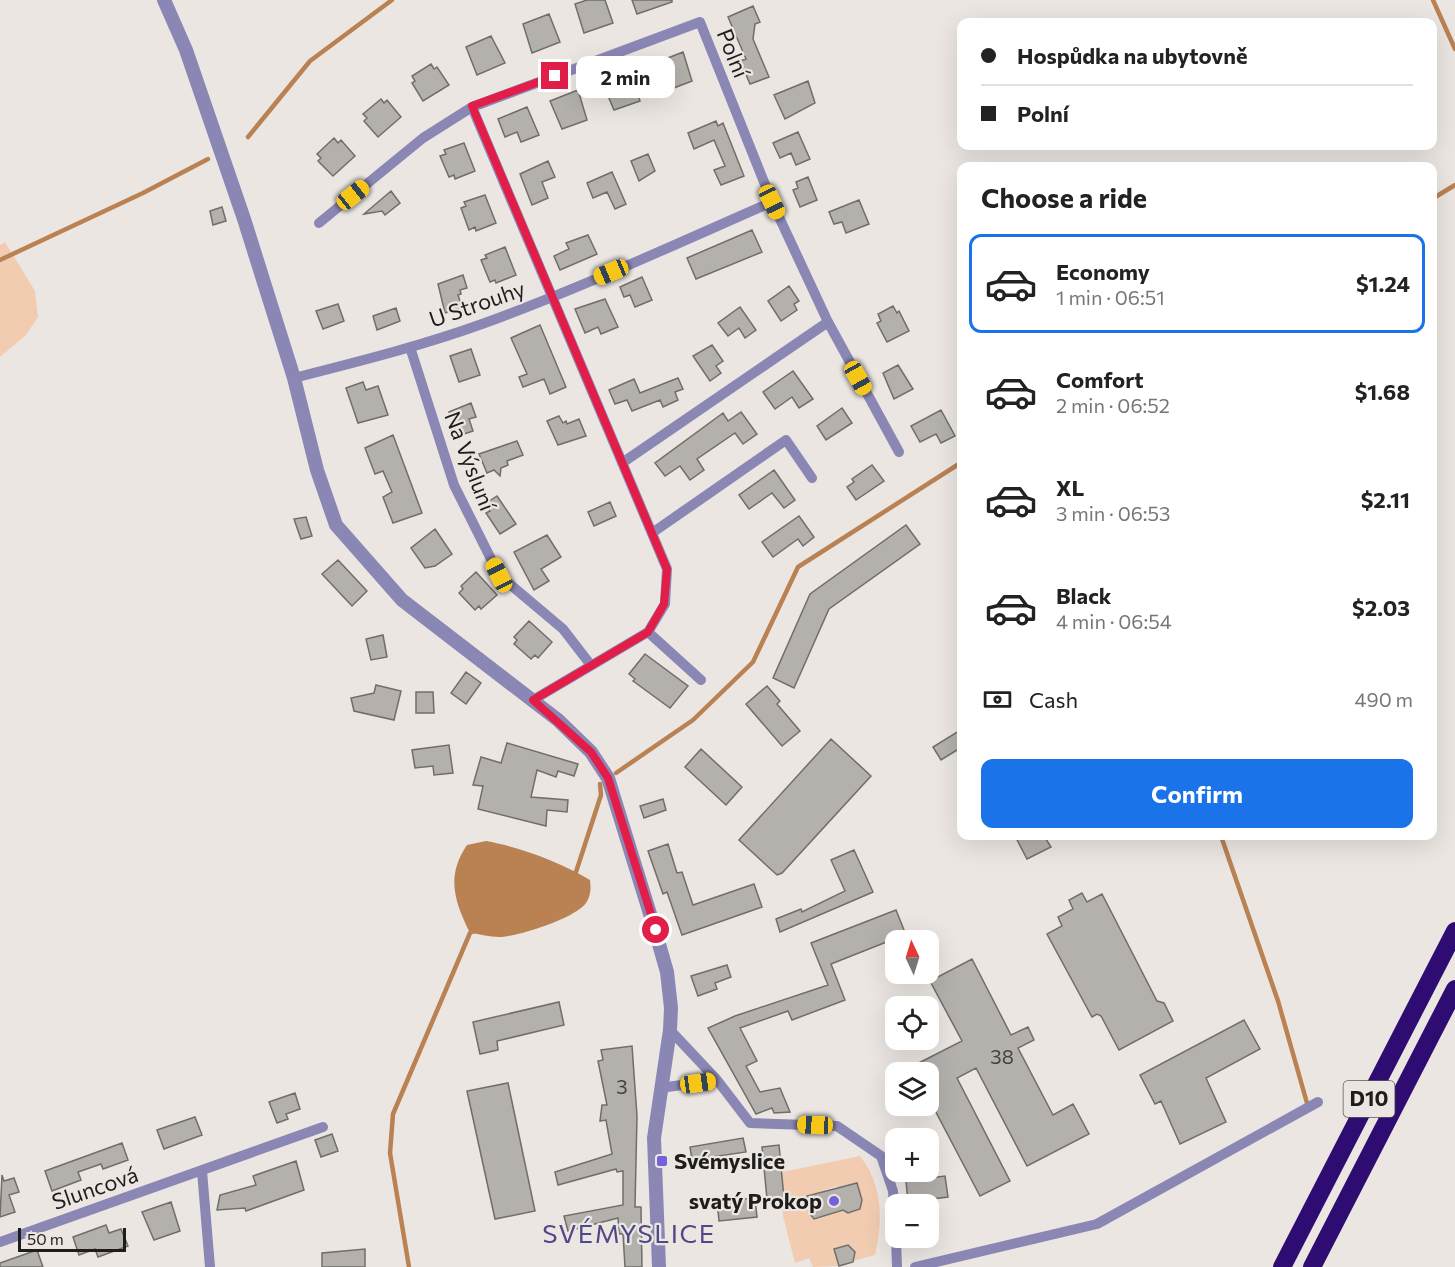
<!DOCTYPE html>
<html lang="en">
<head>
<meta charset="utf-8">
<style>
  body { margin:0; font-family:Commissioner,sans-serif; background:#f6f6f6; color:#222; height:100vh; display:flex; flex-direction:column; font-size:22px; white-space:nowrap }
  * { box-sizing:border-box; margin:0 }
  p { font-size:20px; color:#767676 }
  .icon { flex:none; width:33px; height:33px; fill:none; stroke:currentColor; stroke-width:2; stroke-linecap:round; stroke-linejoin:round }
  .map { position:relative; flex:1; overflow:hidden }
  .panel { position:absolute; left:957px; top:162px; width:480px; height:678px; display:flex; flex-direction:column; background:#fff; border-radius:12px; box-shadow:0 6px 24px #0002 }
  .panel>* { flex:none }
  .hud { position:absolute; left:957px; top:18px; width:480px; height:132px; border-radius:12px; box-shadow:0 6px 24px #0002; display:grid; align-content:center; height:132px; padding:0 24px; background:#fff }
  .needle { width:39px; rotate:356deg }
  .fabs { position:absolute; left:885px; top:930px; display:grid; gap:12px }
  .fabs a { display:grid; place-items:center; width:54px; height:54px; border-radius:12px; background:#fff; box-shadow:0 6px 24px #0002; font-size:30px }
  .scale { position:absolute; left:18px; bottom:15px; width:108px; box-sizing:border-box; padding-left:6px; border:3px solid #1f1d1c; border-top:0; font-size:16px; line-height:21px; white-space:nowrap; color:#1f1d1c; -webkit-text-stroke:4px #ebe6e2; paint-order:stroke }
  .end { position:absolute; width:27px; height:27px; margin:-14px; border:8px solid #e11d48; background:#fff; box-shadow:0 0 0 3px #fff }
  .from { border-radius:50% }
  .bubble { position:absolute; height:42px; border-radius:12px; background:#fff; box-shadow:0 6px 24px #0002; font-size:20px; font-weight:700; line-height:42px; text-align:center }
  .car { position:absolute; width:18px; height:36px; margin:-18px -9px; border-radius:8px; box-shadow:0 0 4px 2px #0007; background:linear-gradient(#f5c518 24%,#345 0 40%,#f5c518 0 76%,#345 0 86%,#f5c518 0) }
  .hud b { display:flex; align-items:center; gap:21px; height:57px; font-size:22px }
  .hud b+b { border-top:2px solid #e0e0e0 }
  .hud i { width:15px; height:15px; background:#222 }
  ul { padding:0; list-style:none }
  li { display:flex; align-items:center; gap:18px; height:99px; margin:0 12px 9px; padding:0 12px; border:3px solid transparent; border-radius:12px }
  li div { flex:1 }
  li b { display:block; font-size:22px }
  li em { font-style:normal; font-weight:700 }
  li.selected { border-color:#1a73e8 }
  li>.icon { width:54px; height:54px; stroke-width:1.5 }
  h2 { padding:0 24px; font-size:27px; line-height:72px }
  .pay { display:flex; align-items:center; gap:15px; height:66px; padding:0 24px; font-size:22px }
  .pay p { margin-inline-start:auto }
  .action { display:flex; gap:12px; margin-top:auto; padding:12px 24px }
  .action a { flex:1; height:69px; border-radius:12px; background:#1a73e8; color:#fff; font-size:24px; font-weight:700; line-height:69px; text-align:center }
  .map>svg:first-child { display:block }
</style>
</head>
<body>
<div class="map">
<svg width="1455" height="1267" viewBox="0 0 1455 1267">
  <rect width="100%" height="100%" fill="#ebe6e2"/>
  <path fill="#f2ccb0" fill-rule="evenodd" d="M5 242 35 291 38 317 26 335 0 357V245Z
    M860 1156C883 1185 883 1220 875 1255L853 1261 847 1245 834 1249 838 1266 813 1267 809 1258 795 1263 783 1216 782 1172ZM836 1186 841 1188 843 1210 815 1219 810 1214 808 1196Z"/>
  <path fill="#ba8153" d="M486 841C520 847 560 862 590 880 591 889 591 895 586 903 576 918 517 937 499 937 490 937 480 934 470 933 454 901 446 876 467 845Z"/>
  <g fill="none" stroke-linecap="round" stroke-linejoin="round">
    <path stroke="#ba8153" stroke-width="4.5" d="M1433 0 1455 49
      M248 137 310 61 392 0
      M1432 199 1455 185
      M0 260 143 193 208 159
      M616 773 693 720 753 662 798 567 962 462
      M1221 836 1278 1001 1307 1103
      M571 875 576 872 601 795 600 784
      M409 1267 390 1153 393 1114 470 933 475 930"/>
  </g>
  <path fill="#b4b0ac" stroke="#716d6a" stroke-width="1.5" d="M587 0H605L613 23 584 33 575 4Z
    M632 0H672V2L637 14Z
    M753 6 760 22 755 24 753 39 769 77 750 84 740 61 746 59 728 17Z
    M549 14 560 42 532 53 523 24Z
    M491 36 505 63 477 75 466 47Z
    M683 52 692 81 666 91 655 63Z
    M431 64 434 69 437 67 449 85 423 101 412 83 415 81 412 76Z
    M631 71 640 101 614 110 602 82Z
    M808 81 815 103 785 119 774 95Z
    M578 90 587 120 562 129 550 101Z
    M381 99 384 103 387 100 401 117 378 137 364 121 367 118 363 114Z
    M527 107 539 135 521 142 517 132 505 137 498 119Z
    M716 121 718 126 723 123 744 176 721 185 714 170 725 166 714 140 694 149 688 133Z
    M798 132 810 159 796 165 791 153 780 158 773 143Z
    M334 138 338 143 341 140 355 156 333 176 318 161 321 158 317 154Z
    M464 143 475 171 455 179 454 175 449 177 440 156 446 154 444 150Z
    M648 154 655 171 639 181 631 161Z
    M548 161 555 177 542 182 548 198 532 205 520 174Z
    M612 172 626 204 615 209 607 192 593 198 587 183Z
    M808 177 817 200 800 207 793 190 798 188 796 182Z
    M391 191 400 203 385 215 382 211 364 214Z
    M485 195 496 223 476 231 475 227 469 230 461 208 466 206 464 202Z
    M859 200 869 224 846 233 842 222 834 224 829 212Z
    M222 207 226 221 213 225 210 211Z
    M752 230 762 252 696 279 687 258Z
    M588 235 597 254 560 270 554 256 569 249 566 243Z
    M505 247 516 275 496 283 495 280 490 282 481 260 487 258 485 255Z
    M463 275 467 288 460 290 461 294 458 295 462 307 445 313 438 284Z
    M642 277 652 300 635 307 630 295 624 297 620 287Z
    M789 286 799 301 794 304 797 310 781 321 768 301Z
    M605 299 618 327 601 334 598 327 585 333 575 309Z
    M338 304 344 321 323 329 316 311Z
    M893 306 897 313 899 311 909 331 887 342 877 323 881 321 878 314Z
    M740 307 756 330 745 338 739 328 728 336 718 323Z
    M396 308 400 321 377 330 373 316Z
    M540 325 566 387 550 394 544 379 523 387 519 377 527 374 511 338Z
    M712 345 723 361 716 366 721 373 710 381 693 356Z
    M471 349 480 375 459 382 450 356Z
    M898 365 913 389 894 399 883 373Z
    M793 371 813 399 799 408 792 397 775 409 763 392Z
    M678 378 683 389 675 392 678 400 663 407 660 400 632 411 627 400 615 404 609 390 634 379 640 393Z
    M363 382 366 390 378 386 388 415 358 423 346 388Z
    M471 403 476 417 469 419 473 431 458 436 449 412Z
    M842 408 852 423 826 440 817 426Z
    M941 410 955 436 941 443 936 434 920 442 911 426Z
    M741 412 757 434 743 444 735 433 697 459 704 470 690 480 680 466 665 476 655 463 723 413 728 421Z
    M559 416 563 423 566 421 567 424 579 419 586 436 558 445 547 421Z
    M393 435 422 513 393 523 383 497 392 492 383 471 375 474 365 448Z
    M517 441 523 455 507 461 508 465 501 468 500 476 494 470 487 473 479 454Z
    M872 465 884 481 856 500 847 487 854 482 852 479Z
    M774 470 795 500 784 508 772 493 749 509 739 495Z
    M497 496 516 524 500 534 486 513 490 511 485 504Z
    M610 502 616 516 594 526 588 512Z
    M799 516 814 537 803 546 798 539 773 557 762 542Z
    M306 517 312 536 301 539 294 519Z
    M906 525 920 544 829 609 794 688 773 678 810 594Z
    M435 529 452 554 435 566 425 568 411 548Z
    M547 535 561 557 541 569 549 581 534 590 514 552Z
    M338 560 367 591 352 606 322 574Z
    M476 572 497 595 481 609 479 606 475 610 459 593 463 589 461 586Z
    M529 621 552 642 538 658 535 655 531 659 514 644 517 640 514 637Z
    M383 635 387 657 371 660 366 639Z
    M645 654 688 686 670 708 633 681 635 679 629 674Z
    M466 672 481 683 466 704 451 693Z
    M376 685 401 691 394 720 354 711 351 698 374 693Z
    M767 686 780 701 777 704 800 731 782 746 746 704Z
    M416 692H433L434 713H416Z
    M962 729V747L941 760 933 747Z
    M831 739 871 776 782 873 777 875 739 840Z
    M507 743 578 764 574 776 558 771 556 777 537 770 531 797 568 800 567 812 547 810 546 826 478 809 483 786 473 785 481 757 501 763Z
    M449 745 453 773 434 775 433 766 415 768 412 750Z
    M701 749 742 787 726 805 685 767Z
    M663 799 666 810 644 818 640 806Z
    M1015 836H1044L1051 847 1027 859Z
    M668 844 677 873 682 872 693 905 754 884 762 907 682 935 667 892 663 894 648 851Z
    M854 850 873 892 780 932 776 919 801 909 802 912 845 891 831 860Z
    M1082 893 1087 902 1102 894 1157 1001 1164 1003 1173 1021 1119 1050 1101 1016 1097 1014 1092 1017 1047 934 1062 926 1058 917 1073 909 1069 900Z
    M896 910 908 940 894 939 831 964 845 1000 792 1020 788 1011 740 1028 757 1061 746 1066 760 1092 780 1088 790 1112 774 1113 772 1108 756 1114 708 1028 735 1016 828 985 811 943Z
    M972 959 1011 1035 1028 1027 1034 1040 1018 1048 1053 1115 1073 1104 1089 1134 1027 1166 976 1068 957 1078 1010 1181 980 1196 928 1097V1072H901L962 1041 930 981Z
    M727 965 731 977 715 983 717 989 698 996 691 976Z
    M559 1002 564 1025 497 1041 498 1050 480 1054 473 1022Z
    M1244 1020 1260 1049 1206 1078 1226 1122 1180 1144 1161 1101 1155 1104 1140 1075Z
    M632 1046 637 1116 635 1207H641L642 1267H625L623 1234H619L618 1218 568 1231 564 1216 623 1205V1171L617 1172 616 1169 558 1185 555 1172 612 1154 606 1120 600 1121 602 1105H607L598 1061 603 1060 601 1050Z
    M508 1083 535 1211 495 1219 467 1091Z
    M295 1093 300 1109 286 1114 288 1119 277 1123 269 1102Z
    M195 1117 202 1135 164 1149 157 1130Z
    M332 1134 338 1151 321 1157 315 1140Z
    M743 1138 746 1152 692 1160 690 1147Z
    M122 1143 128 1160 103 1169 101 1164 78 1172 81 1180 52 1191 45 1171Z
    M779 1145 784 1198 767 1199 762 1147Z
    M296 1161 304 1190 246 1211 245 1208 217 1210 220 1195 256 1185 253 1176Z
    M2 1175 4 1181 14 1178 19 1192 9 1195 15 1212 0 1217Z
    M945 1176 948 1197 908 1202 906 1181Z
    M857 1183 862 1200 860 1209 848 1213 843 1210 814 1219 810 1214 807 1196Z
    M755 1198 757 1217 719 1221 717 1201Z
    M171 1202 180 1231 154 1240 142 1212Z
    M106 1225 109 1233 121 1229 128 1246 98 1257 95 1249 79 1255 73 1237Z
    M848 1245 855 1252 853 1262 839 1266 834 1249Z
    M365 1249V1267H322V1253Z
    M37 1250 43 1267H0V1263Z"/>
  <g fill="none" stroke-linecap="round" stroke-linejoin="round">
    <path stroke="#8a87b5" stroke-width="10" d="M472 107 667 569 665 604 648 632 533 700
      M319 223 423 138 472 107 700 22 772 202 828 322 899 452
      M410 347 454 485 499 575 563 629 590 664
      M294 378C357 362 421 346 482 324 581 288 676 244 772 202
      M622 463 828 322
      M652 533 786 440 812 478
      M648 632 701 680
      M670 1030 717 1080 750 1123 837 1126 881 1156 893 1191 896 1236
      M660 1088 717 1080
      M202 1171 210 1267
      M896 1238 897 1267
      M0 1242 323 1127
      M915 1267 1097 1224 1318 1102"/>
    <path stroke="#8a87b5" stroke-width="14" d="M164 0 186 50 244 219 294 378 317 470 336 525 402 600 558 720 591 752 608 778 655 930 667 972 671 1008 670 1030 654 1138 659 1267"/>
    <path stroke="#2e0c72" stroke-width="18" d="M1282 1267 1455 931
      M1312 1267 1455 989"/>
  </g>
  <g fill="none" stroke-linecap="round" stroke-linejoin="round">
    <path stroke="#e11d48" stroke-width="8" d="M555 76 472 106 667 569 664 604 648 632 533 700 591 752 608 778 656 930"/>
  </g>
  <g fill="#7761db" stroke="#ebe6e2" stroke-width="2">
    <rect x="656" y="1155" width="12" height="12" rx="3"/>
    <circle cx="834" cy="1201" r="6"/>
  </g>
  <g text-anchor="middle" stroke-width="4.5" stroke-linejoin="round" paint-order="stroke">
    <g font-size="20" fill="#444240">
      <text x="1002" y="1064">38</text>
      <text x="622" y="1094">3</text>
    </g>
    <rect fill="#ebe6e2" stroke="#5c5957" stroke-width="1.5" x="1343.5" y="1081" width="51" height="36" rx="4.5"/>
    <g font-size="21" font-weight="bold" fill="#1f1d1c">
      <text x="1369" y="1106">D10</text>
    </g>
    <g font-size="22" fill="#1f1d1c" stroke="#ebe6e2">
      <text transform="translate(733 53) rotate(68)" y="8">Polní</text>
      <text transform="translate(477 304) rotate(-19)" y="8">U Strouhy</text>
      <text transform="translate(470 461) rotate(69)" y="8">Na Výsluní</text>
      <text transform="translate(95 1188) rotate(-19)" y="8">Sluncová</text>
    </g>
    <g font-size="22" font-weight="bold" fill="#1f1d1c" stroke="#ebe6e2" text-anchor="start">
      <text x="674" y="1169">Svémyslice</text>
      <text x="822" y="1209" text-anchor="end">svatý Prokop</text>
    </g>
    <g font-size="26" letter-spacing="1.5" fill="#514987" stroke="#ebe6e2">
      <text x="629" y="1243">SVÉMYSLICE</text>
    </g>
  </g>
</svg>
<div class="fabs">
<a><svg class="needle" viewBox="-14 -14 28 28"><path d="M0-13l5 13h-10z" fill="#e53935"/><path d="M0 13l5-13h-10z" fill="#767676"/></svg></a>
<a><svg class="icon" aria-label="locate" viewBox="0 0 24 24"><circle cx="12" cy="12" r="6"/><path d="M12 2v4M12 18v4M2 12h4M18 12h4"/></svg></a>
<a><svg class="icon" aria-label="layers" viewBox="0 0 24 24"><path d="M12 4l9 5-9 5-9-5zM3 14l9 5 9-5"/></svg></a>
<a>+</a>
<a>−</a>
</div>
<div class="scale">50 m</div>
<i class="end from" style="left:656px;top:930px"></i>
<i class="end" style="left:555px;top:76px"></i>
<div class="bubble" style="left:576px;top:56px;width:99px">2 min</div>
<i class="car" style="left:353px;top:195px;rotate:51deg"></i>
<i class="car" style="left:772px;top:202px;rotate:155deg"></i>
<i class="car" style="left:611px;top:272px;rotate:247deg"></i>
<i class="car" style="left:858px;top:378px;rotate:151deg"></i>
<i class="car" style="left:499px;top:575px;rotate:333deg"></i>
<i class="car" style="left:698px;top:1083px;rotate:82deg"></i>
<i class="car" style="left:815px;top:1125px;rotate:272deg"></i>
<div class="hud">
<b><i class="from"></i>Hospůdka na ubytovně</b>
<b><i></i>Polní</b>
</div>
<section class="panel">
<h2>Choose a ride</h2>
<ul>
<li class="selected"><svg class="icon" aria-label="car" viewBox="0 0 24 24"><path d="M5 17H2v-5l4-1 3-4h7l3 4 3 1v5h-3M9 17h6M6 11h13"/><circle cx="7" cy="17" r="2"/><circle cx="17" cy="17" r="2"/></svg><div><b>Economy</b><p>1 min · 06:51</p></div><em>$1.24</em></li>
<li><svg class="icon" aria-label="car" viewBox="0 0 24 24"><path d="M5 17H2v-5l4-1 3-4h7l3 4 3 1v5h-3M9 17h6M6 11h13"/><circle cx="7" cy="17" r="2"/><circle cx="17" cy="17" r="2"/></svg><div><b>Comfort</b><p>2 min · 06:52</p></div><em>$1.68</em></li>
<li><svg class="icon" aria-label="car" viewBox="0 0 24 24"><path d="M5 17H2v-5l4-1 3-4h7l3 4 3 1v5h-3M9 17h6M6 11h13"/><circle cx="7" cy="17" r="2"/><circle cx="17" cy="17" r="2"/></svg><div><b>XL</b><p>3 min · 06:53</p></div><em>$2.11</em></li>
<li><svg class="icon" aria-label="car" viewBox="0 0 24 24"><path d="M5 17H2v-5l4-1 3-4h7l3 4 3 1v5h-3M9 17h6M6 11h13"/><circle cx="7" cy="17" r="2"/><circle cx="17" cy="17" r="2"/></svg><div><b>Black</b><p>4 min · 06:54</p></div><em>$2.03</em></li>
</ul>
<div class="pay"><svg class="icon" aria-label="cash" viewBox="0 0 24 24"><path d="M3 7h18v10H3z"/><circle cx="12" cy="12" r="2"/></svg>Cash<p>490 m</p></div>
<div class="action"><a>Confirm</a></div>
</section>
</div>
</body>
</html>
